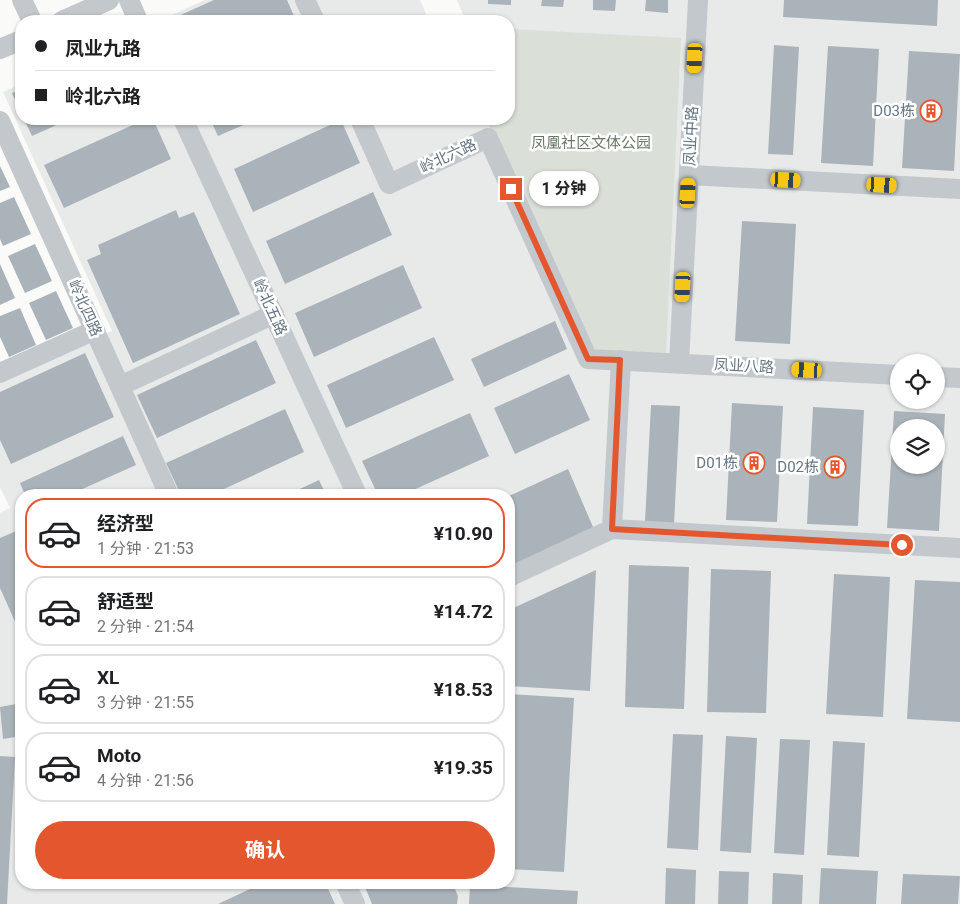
<!DOCTYPE html>
<html lang="zh">
<head>
<meta charset="utf-8">
<style>
  body { margin:0; font-family:Roboto,"Noto Sans SC",sans-serif; background:#f2f2f2; color:#202124; height:100vh; display:flex; flex-direction:column; font-size:19px; white-space:nowrap }
  * { box-sizing:border-box; margin:0 }
  p { font-size:16px; color:#757577 }
  .icon { flex:none; width:28px; height:28px; fill:none; stroke:currentColor; stroke-width:2; stroke-linecap:round; stroke-linejoin:round }
  .map { position:relative; flex:1; overflow:hidden }
  .panel { position:absolute; left:15px; top:489px; width:500px; height:400px; display:flex; flex-direction:column; background:#fff; border-radius:20px; box-shadow:0 1px 4px #0004 }
  .panel>* { flex:none }
  .banner { position:absolute; left:15px; top:15px; width:500px; height:110px; border-radius:20px; box-shadow:0 1px 4px #0004; display:grid; align-content:center; height:110px; padding:0 20px; background:#fff }
  .controls { position:absolute; left:890px; top:354px; display:grid; gap:10px }
  .controls a { display:grid; place-items:center; width:55px; height:55px; border-radius:50%; background:#fff; box-shadow:0 1px 4px #0004; font-size:25px }
  .end { position:absolute; width:22px; height:22px; margin:-11px; border:6px solid #e4572e; background:#fff; box-shadow:0 0 0 2px #fff }
  .from { border-radius:50% }
  .bubble { position:absolute; height:35px; border-radius:18px; background:#fff; box-shadow:0 1px 4px #0004; font-size:16px; font-weight:700; line-height:35px; text-align:center }
  .car { position:absolute; width:15px; height:30px; margin:-15px -8px; border-radius:6px; box-shadow:0 0 4px 1px #0007; background:linear-gradient(#f5c518 24%,#345 0 40%,#f5c518 0 76%,#345 0 86%,#f5c518 0) }
  .banner b { display:flex; align-items:center; gap:18px; height:48px; font-size:19px }
  .banner b+b { border-top:1px solid #e0e0e0 }
  .banner i { width:12px; height:12px; background:#202124 }
  ul { padding:9px 0 0; list-style:none }
  li { display:flex; align-items:center; gap:15px; height:70px; margin:0 10px 8px; padding:0 10px; border:2px solid #e0e0e0; border-radius:20px }
  li div { flex:1 }
  li b { display:block; font-size:19px }
  li em { font-style:normal; font-weight:700 }
  li.current { border-color:#e4572e }
  li>.icon { width:45px; height:45px; stroke-width:1.5 }
  .primary-button { display:flex; gap:10px; margin-top:auto; padding:10px 20px }
  .primary-button a { flex:1; height:58px; border-radius:30px; background:#e4572e; color:#fff; font-size:20px; font-weight:700; line-height:58px; text-align:center }
  .map>svg:first-child { display:block }
</style>
</head>
<body>
<div class="map">
<svg width="960" height="904" viewBox="0 0 960 904">
  <rect width="100%" height="100%" fill="#fafaf8"/>
  <path fill="#e8e9e9" fill-rule="evenodd" d="M205 0H420L427 16 465 19 457 0H960V904H0V513L10 508 0 487V383L112 331 3 92 21 84V119H509V21H158ZM899 362H936V400H899ZM899 428H936V465H899ZM21 495H509V882H21Z"/>
  <path fill="#dadfd7" d="M509 29 681 38 666 353 590 350 486 119H509Z"/>
  <path fill="#aab3b9" fill-rule="evenodd" d="M214 0H287L294 16 282 21H167Z
    M488 0H511V5L488 4Z
    M542 0H564L563 7 541 6Z
    M593 0H616L615 11 593 10Z
    M646 0H668V13L645 11Z
    M784 0H938L937 26 783 17Z
    M774 45 799 47 793 155 768 154Z
    M828 46 879 49 873 166 821 163Z
    M909 51 960 54 954 171 902 168Z
    M21 89V113L12 93Z
    M24 119H70L32 136Z
    M146 119H153L171 159 64 208 44 165Z
    M210 119H257L218 136Z
    M341 120 360 163 253 212 234 169Z
    M0 166 10 187 0 191Z
    M373 192 392 235 285 284 266 241Z
    M14 197 31 234 3 246 0 239V203Z
    M176 210 179 218 194 212 240 314 133 363 87 260 101 254 98 245Z
    M742 221 796 224 790 344 735 341Z
    M35 244 52 281 25 293 8 256Z
    M0 264 15 298 0 305Z
    M403 265 422 308 314 357 295 313Z
    M56 291 73 328 46 340 29 303Z
    M20 308 36 345 9 357 0 337V316Z
    M555 321 567 349 484 387 471 359Z
    M434 337 454 380 346 428 327 385Z
    M256 340 276 383 157 438 137 395Z
    M85 353 114 417 11 464 0 440V392Z
    M569 374 590 420 515 454 494 408Z
    M732 403 783 406 777 522 726 520Z
    M651 405 680 406 674 524 645 522Z
    M813 407 864 410 858 526 807 524Z
    M285 409 304 452 211 495H181L166 463Z
    M894 411 945 414 939 531 887 528ZM899 428H936V465H899Z
    M470 413 489 456 402 495H378L362 461Z
    M123 436 136 465 69 495H25L20 483Z
    M568 469 596 534 509 573V496Z
    M319 480 326 495H287Z
    M21 529V635L0 588V538Z
    M629 565 689 567 684 709 625 707Z
    M711 569 771 571 766 713 707 712Z
    M596 570 590 691 509 686V610Z
    M834 574 890 577 883 717 826 714Z
    M915 580 960 582V722L907 719Z
    M509 694 574 698 564 872 509 869Z
    M21 703V736L3 739 0 707Z
    M673 734 703 735 698 850 667 848Z
    M726 736 757 738 751 853 720 851Z
    M780 739 810 740 804 855 774 853Z
    M833 741 865 743 859 857 827 855Z
    M0 756 15 757 7 904H0Z
    M666 868 696 870 695 904H665Z
    M821 868 878 871 876 904H819Z
    M719 871 749 872 748 904H718Z
    M773 873 803 875 802 904H772Z
    M903 874 960 876 958 904H901Z
    M265 882H325L335 904H218Z
    M363 882H452L458 896 457 904H372Z
    M470 885 578 891 577 904H469Z"/>
  <g fill="none" stroke-linecap="round" stroke-linejoin="round">
    <path stroke="#c3c8cc" stroke-width="20" d="M22 0 32 21
      M129 0 138 21
      M305 0 315 21
      M62 21 109 0
      M0 49 21 40
      M183 119 357 495
      M360 119 389 184 488 138 588 359 899 375
      M0 121 169 495
      M689 175 960 189
      M621 360 612 529 960 548
      M679 363 698 0
      M0 373 95 330
      M936 377 960 378
      M120 386 274 314
      M509 577 612 529
      M345 882 355 904"/>
  </g>
  <g fill="none" stroke-linecap="round" stroke-linejoin="round">
    <path stroke="#e4572e" stroke-width="6" d="M511 189 588 359 620 360 612 529 902 545"/>
  </g>
  <defs>
    <g id="building-ring" transform="scale(1.125)"><circle r="9.5" fill="#fff" stroke="#e4572e" stroke-width="1.5"/><path d="M-4-6H4V6H1V3H-1V6H-4ZM-2.5-4.3h1.7v1.8h-1.7ZM.8-4.3h1.7v1.8H.8ZM-2.5-1h1.7V.8h-1.7ZM.8-1h1.7V.8H.8Z" fill="#e4572e"/></g>
  </defs>
  <g fill-rule="evenodd">
    <use href="#building-ring" x="931" y="111"/>
    <use href="#building-ring" x="754" y="463"/>
    <use href="#building-ring" x="835" y="467"/>
  </g>
  <g text-anchor="middle" stroke-width="5" stroke-linejoin="round" paint-order="stroke">
    <g font-size="15" fill="#657683" stroke="#fff" text-anchor="end">
      <text x="915" y="116">D03栋</text>
      <text x="738" y="468">D01栋</text>
      <text x="819" y="472">D02栋</text>
    </g>
    <g font-size="15" fill="#657683" stroke="#fff">
      <text transform="translate(691 136) rotate(-87)" y="5">凤业中路</text>
      <text transform="translate(448 156) rotate(-25)" y="5">岭北六路</text>
      <text transform="translate(270 307) rotate(65)" y="5">岭北五路</text>
      <text transform="translate(85 308) rotate(66)" y="5">岭北四路</text>
      <text transform="translate(744 366) rotate(3)" y="5">凤业八路</text>
    </g>
    <g font-size="15" fill="#687a64" stroke="#fff">
      <text x="591" y="148">凤凰社区文体公园</text>
    </g>
  </g>
</svg>
<div class="controls">
<a><svg class="icon" aria-label="locate" viewBox="0 0 24 24"><circle cx="12" cy="12" r="6"/><path d="M12 2v4M12 18v4M2 12h4M18 12h4"/></svg></a>
<a><svg class="icon" aria-label="layers" viewBox="0 0 24 24"><path d="M12 4l9 5-9 5-9-5zM3 14l9 5 9-5"/></svg></a>
</div>
<i class="end from" style="left:902px;top:545px"></i>
<i class="end" style="left:511px;top:189px"></i>
<div class="bubble" style="left:529px;top:171px;width:70px">1 分钟</div>
<i class="car" style="left:695px;top:58px;rotate:183deg"></i>
<i class="car" style="left:786px;top:180px;rotate:93deg"></i>
<i class="car" style="left:882px;top:185px;rotate:93deg"></i>
<i class="car" style="left:688px;top:193px;rotate:3deg"></i>
<i class="car" style="left:683px;top:287px;rotate:183deg"></i>
<i class="car" style="left:807px;top:370px;rotate:273deg"></i>
<div class="banner">
<b><i class="from"></i>凤业九路</b>
<b><i></i>岭北六路</b>
</div>
<section class="panel">
<ul>
<li class="current"><svg class="icon" aria-label="car" viewBox="0 0 24 24"><path d="M5 17H2v-5l4-1 3-4h7l3 4 3 1v5h-3M9 17h6M6 11h13"/><circle cx="7" cy="17" r="2"/><circle cx="17" cy="17" r="2"/></svg><div><b>经济型</b><p>1 分钟 · 21:53</p></div><em>¥10.90</em></li>
<li><svg class="icon" aria-label="car" viewBox="0 0 24 24"><path d="M5 17H2v-5l4-1 3-4h7l3 4 3 1v5h-3M9 17h6M6 11h13"/><circle cx="7" cy="17" r="2"/><circle cx="17" cy="17" r="2"/></svg><div><b>舒适型</b><p>2 分钟 · 21:54</p></div><em>¥14.72</em></li>
<li><svg class="icon" aria-label="car" viewBox="0 0 24 24"><path d="M5 17H2v-5l4-1 3-4h7l3 4 3 1v5h-3M9 17h6M6 11h13"/><circle cx="7" cy="17" r="2"/><circle cx="17" cy="17" r="2"/></svg><div><b>XL</b><p>3 分钟 · 21:55</p></div><em>¥18.53</em></li>
<li><svg class="icon" aria-label="car" viewBox="0 0 24 24"><path d="M5 17H2v-5l4-1 3-4h7l3 4 3 1v5h-3M9 17h6M6 11h13"/><circle cx="7" cy="17" r="2"/><circle cx="17" cy="17" r="2"/></svg><div><b>Moto</b><p>4 分钟 · 21:56</p></div><em>¥19.35</em></li>
</ul>
<div class="primary-button"><a>确认</a></div>
</section>
</div>
</body>
</html>
